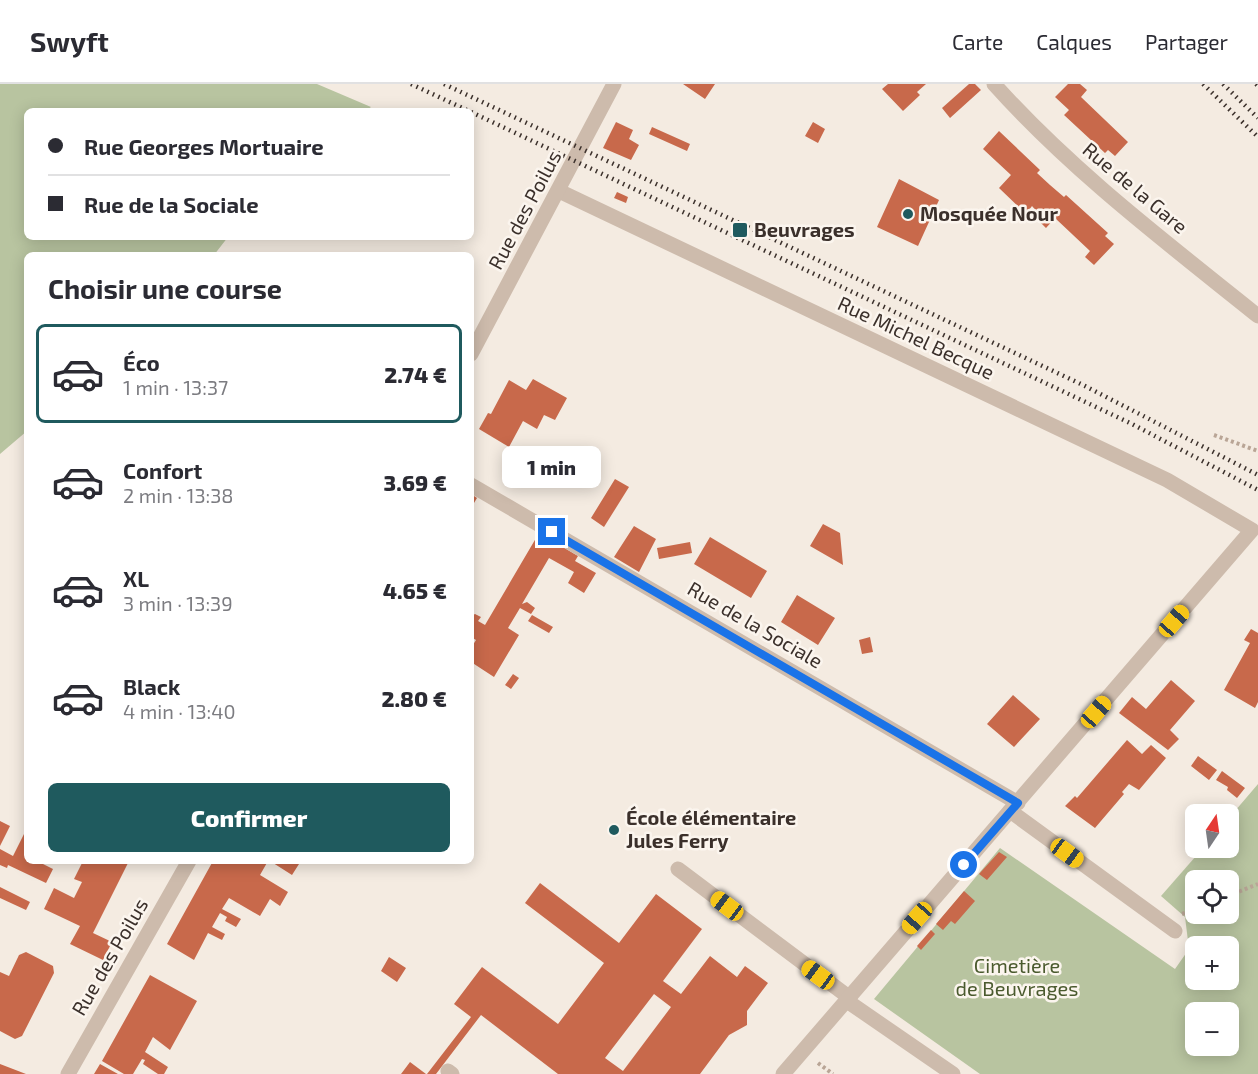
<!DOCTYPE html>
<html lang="fr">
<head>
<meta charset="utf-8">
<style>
  body { margin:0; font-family:"Exo 2",sans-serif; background:#f7f7f7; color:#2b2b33; height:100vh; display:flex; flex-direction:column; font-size:22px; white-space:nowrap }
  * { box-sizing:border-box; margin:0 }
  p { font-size:20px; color:#7c7c81 }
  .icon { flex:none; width:33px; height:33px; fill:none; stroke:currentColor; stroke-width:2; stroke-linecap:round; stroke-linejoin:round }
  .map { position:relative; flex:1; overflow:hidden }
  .side { position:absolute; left:24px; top:168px; width:450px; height:612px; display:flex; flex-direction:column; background:#fff; border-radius:9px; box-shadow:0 3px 15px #0003 }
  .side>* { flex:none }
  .guide { position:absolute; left:24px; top:24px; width:450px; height:132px; border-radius:9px; box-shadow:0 3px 15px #0003; display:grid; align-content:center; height:132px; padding:0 24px; background:#fff }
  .needle { width:39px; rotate:13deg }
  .fabs { position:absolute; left:1185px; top:720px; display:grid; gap:12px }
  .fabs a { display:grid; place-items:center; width:54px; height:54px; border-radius:9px; background:#fff; box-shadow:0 3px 15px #0003; font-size:30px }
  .end { position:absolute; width:27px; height:27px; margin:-14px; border:8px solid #1a73e8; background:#fff; box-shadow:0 0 0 3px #fff }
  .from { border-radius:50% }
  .bubble { position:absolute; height:42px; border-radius:9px; background:#fff; box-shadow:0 3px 15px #0003; font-size:20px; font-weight:800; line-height:42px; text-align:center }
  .car { position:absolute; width:18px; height:36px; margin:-18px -9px; border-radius:8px; box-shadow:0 0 4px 2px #0007; background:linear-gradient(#f5c518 24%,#345 0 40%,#f5c518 0 76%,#345 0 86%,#f5c518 0) }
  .guide b { display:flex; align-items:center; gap:21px; height:57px; font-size:22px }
  .guide b+b { border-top:2px solid #e1e1e2 }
  .guide i { width:15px; height:15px; background:#2b2b33 }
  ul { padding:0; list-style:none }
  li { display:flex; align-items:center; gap:18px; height:99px; margin:0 12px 9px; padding:0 12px; border:3px solid transparent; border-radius:9px }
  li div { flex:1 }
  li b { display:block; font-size:22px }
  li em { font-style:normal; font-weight:800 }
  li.selected { border-color:#1f5a5e }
  li>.icon { width:54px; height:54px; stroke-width:1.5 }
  h2 { padding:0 24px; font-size:27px; line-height:72px }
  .primary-button { display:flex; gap:12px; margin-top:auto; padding:12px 24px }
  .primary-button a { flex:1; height:69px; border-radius:9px; background:#1f5a5e; color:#fff; font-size:24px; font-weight:800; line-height:69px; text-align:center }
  header { display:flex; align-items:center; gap:36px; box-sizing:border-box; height:84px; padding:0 30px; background:#fff; border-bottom:2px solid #e1e1e2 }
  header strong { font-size:28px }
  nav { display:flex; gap:33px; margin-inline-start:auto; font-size:21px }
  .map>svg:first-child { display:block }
</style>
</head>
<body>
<header>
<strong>Swyft</strong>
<nav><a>Carte</a><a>Calques</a><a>Partager</a></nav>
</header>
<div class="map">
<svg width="1258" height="990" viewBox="0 0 1258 990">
  <rect width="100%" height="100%" fill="#f4ebe1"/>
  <path fill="#b8c4a0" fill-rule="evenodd" d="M0 0H317L371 23 366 27H27V153H228L214 171H27V347L0 370Z
    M1258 700V990H980L874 915 1000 764 1175 885 1189 865 1185 833 1161 812 1203 764H1228L1229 734ZM1196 796H1228V830H1196ZM1196 862H1228V896H1196ZM1196 928H1228V962H1196Z"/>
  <path fill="#c8694b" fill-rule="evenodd" d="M683 0H715L705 15Z
    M888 0H926L917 8 920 11 903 27 882 5Z
    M969 0H975L981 6 950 34 942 24Z
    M1068 0H1080L1087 6 1081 13 1128 58 1115 72 1108 66 1105 69 1064 31 1069 26 1055 13Z
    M616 38 633 46 629 55 639 61 631 76 603 64Z
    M813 38 825 45 818 59 805 52Z
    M652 43 690 60 687 67 649 50Z
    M999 47 1040 86 1037 89 1050 101 1064 113 1066 111 1108 149 1105 152 1114 160 1094 181 1085 173 1090 167 1055 134 1046 144 1037 135 1040 131 1032 122 1026 130 999 104 1011 91 983 65Z
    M899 95 939 116 918 162 877 143Z
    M617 108 628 113 626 119 614 114Z
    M533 295 567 314 555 336 544 331 537 345 523 337 509 363 479 345 488 329 491 330 509 296 526 306Z
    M615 395 629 403 604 443 591 434Z
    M471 410 477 414 471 424Z
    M823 440 840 449 843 481 810 462Z
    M634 442 656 455 639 488 614 473Z
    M539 449 578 472 575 477 596 489 584 509 568 499 574 488 549 474 522 520 527 518 535 524 531 530 520 524 508 544 519 551 494 593 471 578V564L476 556 471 553V532L475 530 481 533 478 537 485 541Z
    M710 453 767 487 751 514 694 480Z
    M690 458 692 469 659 475 657 464Z
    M797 511 835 534 818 561 781 538Z
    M532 531 553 543 549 549 528 537Z
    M1251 545 1258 549V618L1255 624 1224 606 1250 559 1244 556Z
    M870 553 873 568 862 570 859 556Z
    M513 590 519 594 511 605 505 601Z
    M1171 596 1195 617 1170 646 1179 655 1168 666 1119 629 1132 613 1146 625Z
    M1013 611 1040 635 1014 663 987 640Z
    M1127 656 1142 670 1151 661 1166 674 1139 706 1129 700 1122 708 1124 710 1095 744 1065 722 1075 712 1077 714Z
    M1198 672 1217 686 1209 696 1191 682Z
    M1222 687 1245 704 1237 714 1227 706 1228 703 1216 696Z
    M0 737 10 742 0 762Z
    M27 744V777H37L53 785 46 799 8 781 7 784 0 781V765L13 772Z
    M999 768 1007 773 987 796 979 790Z
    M83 777H129L93 849 112 858 103 876 70 860 80 842 44 825 54 804 74 814 82 798 74 795Z
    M213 777H268L260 791 288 808 280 822 270 815 260 832 229 814 222 825 241 835 236 843 225 837 227 833 220 829 212 843 225 850 222 856 208 849 194 876 167 860Z
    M270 777H294L299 780 292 791Z
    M540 799 619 859 656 810 702 845 663 897 681 910 710 872 737 893 745 882 768 899 747 927V941L729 951 700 990H558L481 931 436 990H427L471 933 454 920 482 883 558 940 604 879 525 819ZM654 910 671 923 623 987 605 974Z
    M0 803 30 818 26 826 0 814Z
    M964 807 975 817 955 840 951 837 943 846 936 840Z
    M931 846 935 850 921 866 917 862Z
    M26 868 53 882 54 889 22 952 15 955 0 947V888L9 892 19 871Z
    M389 873 406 884 397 898 381 887Z
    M150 891 197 917 170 966 153 953 145 968 168 983 164 990H158L143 980 145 976 142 975 133 990H124L102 977Z
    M410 978 426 990H401Z
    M0 980 26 990H0Z
    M100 980 118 990H94Z"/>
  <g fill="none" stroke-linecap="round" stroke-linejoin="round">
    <path stroke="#b9a596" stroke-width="4" stroke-dasharray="3 3" stroke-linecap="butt" d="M1214 351 1258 367
      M1228 812 1258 800
      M1182 830 1196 825
      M818 979 833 990"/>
    <path stroke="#cdbbac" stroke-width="15" d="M1010 727 1175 847
      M678 785 850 914
      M448 987 452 990"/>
    <path stroke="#cdbbac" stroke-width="15" d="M994 0C1073 88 1166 158 1258 232
      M559 107 1167 396 1252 446 783 990
      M471 401 1018 719
      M847 917 953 990"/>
    <path stroke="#cdbbac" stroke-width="15" d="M471 270 614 0
      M68 990 189 777"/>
    <path stroke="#3b302b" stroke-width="4.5" stroke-dasharray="1.5 4.5" stroke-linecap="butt" d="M411 0 469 27
      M444 0 1085 302 1258 391
      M1203 0 1258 53
      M1223 0 1258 34
      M1256 0 1258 2
      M471 28 1130 339 1258 406"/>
  </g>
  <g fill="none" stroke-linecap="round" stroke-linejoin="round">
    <path stroke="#1a73e8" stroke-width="8" d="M552 448 1018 719 964 781"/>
  </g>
  <g fill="#1f5a5e" stroke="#fbf5ee" stroke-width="2">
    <circle cx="908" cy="130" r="6"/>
    <rect x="732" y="138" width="16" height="16" rx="3"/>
    <circle cx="614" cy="746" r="6"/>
  </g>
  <g text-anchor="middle" stroke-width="5" stroke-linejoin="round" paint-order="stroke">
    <g font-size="20" fill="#3b302b" stroke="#fbf5ee">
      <text transform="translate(1135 104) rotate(40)" y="7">Rue de la Gare</text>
      <text transform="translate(525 126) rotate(-62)" y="7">Rue des Poilus</text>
      <text transform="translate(916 254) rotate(25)" y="7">Rue Michel Becque</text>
      <text transform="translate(755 541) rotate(30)" y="7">Rue de la Sociale</text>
      <text transform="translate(110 873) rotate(-60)" y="7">Rue des Poilus</text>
    </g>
    <g font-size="20" font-weight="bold" fill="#3b302b" stroke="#fbf5ee" text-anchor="start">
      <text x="920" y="137">Mosquée Nour</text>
      <text x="754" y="153">Beuvrages</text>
      <text x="626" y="741">École élémentaire<tspan x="626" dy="23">Jules Ferry</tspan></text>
    </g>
    <g font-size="20" fill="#4a5a2e" stroke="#fbf5ee">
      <text x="1017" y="889">Cimetière<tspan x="1017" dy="23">de Beuvrages</tspan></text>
    </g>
  </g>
</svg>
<div class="fabs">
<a><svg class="needle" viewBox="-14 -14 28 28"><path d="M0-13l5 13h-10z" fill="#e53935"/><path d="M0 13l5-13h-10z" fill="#7c7c81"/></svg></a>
<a><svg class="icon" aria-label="locate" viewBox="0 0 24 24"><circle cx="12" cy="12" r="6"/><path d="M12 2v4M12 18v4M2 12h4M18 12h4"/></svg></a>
<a>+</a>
<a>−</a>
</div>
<i class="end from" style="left:964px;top:781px"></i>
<i class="end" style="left:552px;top:448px"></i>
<div class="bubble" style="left:502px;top:362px;width:99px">1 min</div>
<i class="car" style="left:1174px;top:537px;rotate:41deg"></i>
<i class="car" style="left:1096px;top:628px;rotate:41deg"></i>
<i class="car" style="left:1067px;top:769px;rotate:126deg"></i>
<i class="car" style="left:727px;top:822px;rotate:307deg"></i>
<i class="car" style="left:917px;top:834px;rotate:221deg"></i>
<i class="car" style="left:818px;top:891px;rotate:306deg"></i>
<div class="guide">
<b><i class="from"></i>Rue Georges Mortuaire</b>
<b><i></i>Rue de la Sociale</b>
</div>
<section class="side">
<h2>Choisir une course</h2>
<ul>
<li class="selected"><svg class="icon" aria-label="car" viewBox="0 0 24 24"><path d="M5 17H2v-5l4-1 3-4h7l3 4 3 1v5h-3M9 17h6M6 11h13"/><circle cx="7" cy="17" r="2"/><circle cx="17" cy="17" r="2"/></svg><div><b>Éco</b><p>1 min · 13:37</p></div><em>2.74 €</em></li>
<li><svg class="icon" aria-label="car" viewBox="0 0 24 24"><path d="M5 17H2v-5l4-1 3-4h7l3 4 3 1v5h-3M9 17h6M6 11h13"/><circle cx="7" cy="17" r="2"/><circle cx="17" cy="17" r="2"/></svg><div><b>Confort</b><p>2 min · 13:38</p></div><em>3.69 €</em></li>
<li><svg class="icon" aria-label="car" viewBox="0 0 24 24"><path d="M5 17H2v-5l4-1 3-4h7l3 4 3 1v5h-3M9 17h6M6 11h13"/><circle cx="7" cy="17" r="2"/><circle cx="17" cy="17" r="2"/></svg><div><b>XL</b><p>3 min · 13:39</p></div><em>4.65 €</em></li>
<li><svg class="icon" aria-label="car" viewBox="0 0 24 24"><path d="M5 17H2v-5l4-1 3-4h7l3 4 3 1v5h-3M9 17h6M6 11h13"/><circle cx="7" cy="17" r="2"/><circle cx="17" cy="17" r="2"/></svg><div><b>Black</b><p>4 min · 13:40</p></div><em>2.80 €</em></li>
</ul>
<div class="primary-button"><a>Confirmer</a></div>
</section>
</div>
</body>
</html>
